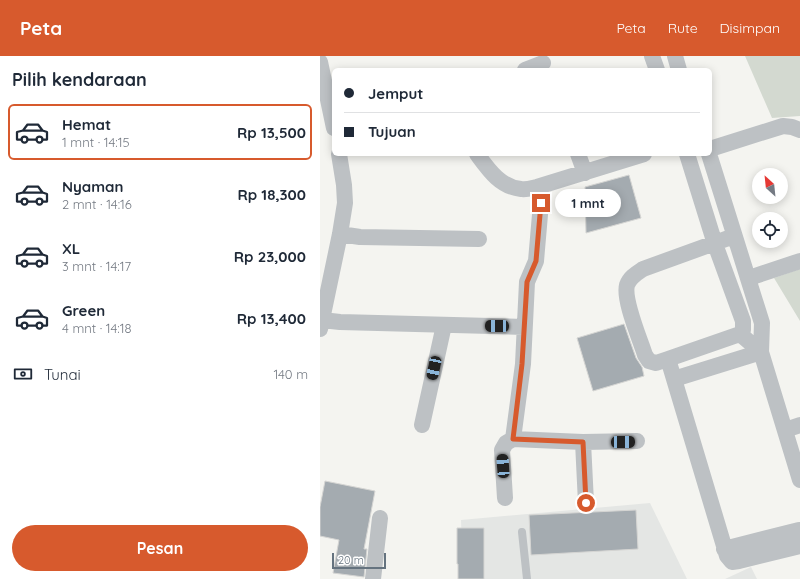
<!DOCTYPE html>
<html lang="id">
<head>
<meta charset="utf-8">
<style>
  body { margin:0; font-family:Quicksand,sans-serif; background:#f2f2f3; color:#1f2937; height:100vh; display:flex; flex-direction:column; font-size:15px; white-space:nowrap }
  * { box-sizing:border-box; margin:0 }
  p { font-size:13px; color:#747a83 }
  .icon { flex:none; width:22px; height:22px; fill:none; stroke:currentColor; stroke-width:2; stroke-linecap:round; stroke-linejoin:round }
  .map { position:relative; flex:1; overflow:hidden }
  .details { display:flex; flex-direction:column; background:#fff; width:320px }
  .details>* { flex:none }
  .top-card { position:absolute; left:12px; top:12px; width:380px; height:88px; border-radius:6px; box-shadow:0 2px 10px #0003; display:grid; align-content:center; height:88px; padding:0 12px; background:#fff }
  .needle { width:26px; rotate:333deg }
  .tools { position:absolute; left:432px; top:112px; display:grid; gap:8px }
  .tools a { display:grid; place-items:center; width:36px; height:36px; border-radius:50%; background:#fff; box-shadow:0 2px 10px #0003; font-size:20px }
  .scale { position:absolute; left:12px; bottom:10px; width:54px; box-sizing:border-box; padding-left:4px; border:2px solid #65737f; border-top:0; font-size:11px; line-height:14px; white-space:nowrap; color:#65737f; -webkit-text-stroke:3px #fff; paint-order:stroke }
  .end { position:absolute; width:18px; height:18px; margin:-9px; border:5px solid #d75a2d; background:#fff; box-shadow:0 0 0 2px #fff }
  .from { border-radius:50% }
  .bubble { position:absolute; height:28px; border-radius:14px; background:#fff; box-shadow:0 2px 10px #0003; font-size:13px; font-weight:800; line-height:28px; text-align:center }
  .car { position:absolute; width:12px; height:24px; margin:-12px -6px; border-radius:5px; box-shadow:0 0 3px 1px #0007; background:linear-gradient(#222 24%,#8ab4d8 0 40%,#222 0 76%,#8ab4d8 0 86%,#222 0) }
  .top-card b { display:flex; align-items:center; gap:14px; height:38px; font-size:15px }
  .top-card b+b { border-top:1px solid #e0e1e3 }
  .top-card i { width:10px; height:10px; background:#1f2937 }
  ul { padding:0; list-style:none }
  li { display:flex; align-items:center; gap:12px; height:56px; margin:0 8px 6px; padding:0 4px; border:2px solid transparent; border-radius:6px }
  li div { flex:1 }
  li b { display:block; font-size:15px }
  li em { font-style:normal; font-weight:800 }
  li.current { border-color:#d75a2d }
  li>.icon { width:36px; height:36px; stroke-width:1.5 }
  h2 { padding:0 12px; font-size:18px; line-height:48px }
  .pay { display:flex; align-items:center; gap:10px; height:44px; padding:0 12px; font-size:15px }
  .pay p { margin-inline-start:auto }
  .cta { display:flex; gap:8px; margin-top:auto; padding:8px 12px }
  .cta a { flex:1; height:46px; border-radius:24px; background:#d75a2d; color:#fff; font-size:16px; font-weight:800; line-height:46px; text-align:center }
  header { display:flex; align-items:center; gap:24px; box-sizing:border-box; height:56px; padding:0 20px; background:#d75a2d; color:#fff }
  header strong { font-size:19px }
  nav { display:flex; gap:22px; margin-inline-start:auto; font-size:14px }
  main { display:flex; flex:1; min-height:0 }
  .map>svg:first-child { display:block }
</style>
</head>
<body>
<header>
<strong>Peta</strong>
<nav><a>Peta</a><a>Rute</a><a>Disimpan</a></nav>
</header>
<main>
<section class="details">
<h2>Pilih kendaraan</h2>
<ul>
<li class="current"><svg class="icon" aria-label="car" viewBox="0 0 24 24"><path d="M5 17H2v-5l4-1 3-4h7l3 4 3 1v5h-3M9 17h6M6 11h13"/><circle cx="7" cy="17" r="2"/><circle cx="17" cy="17" r="2"/></svg><div><b>Hemat</b><p>1 mnt · 14:15</p></div><em>Rp 13,500</em></li>
<li><svg class="icon" aria-label="car" viewBox="0 0 24 24"><path d="M5 17H2v-5l4-1 3-4h7l3 4 3 1v5h-3M9 17h6M6 11h13"/><circle cx="7" cy="17" r="2"/><circle cx="17" cy="17" r="2"/></svg><div><b>Nyaman</b><p>2 mnt · 14:16</p></div><em>Rp 18,300</em></li>
<li><svg class="icon" aria-label="car" viewBox="0 0 24 24"><path d="M5 17H2v-5l4-1 3-4h7l3 4 3 1v5h-3M9 17h6M6 11h13"/><circle cx="7" cy="17" r="2"/><circle cx="17" cy="17" r="2"/></svg><div><b>XL</b><p>3 mnt · 14:17</p></div><em>Rp 23,000</em></li>
<li><svg class="icon" aria-label="car" viewBox="0 0 24 24"><path d="M5 17H2v-5l4-1 3-4h7l3 4 3 1v5h-3M9 17h6M6 11h13"/><circle cx="7" cy="17" r="2"/><circle cx="17" cy="17" r="2"/></svg><div><b>Green</b><p>4 mnt · 14:18</p></div><em>Rp 13,400</em></li>
</ul>
<div class="pay"><svg class="icon" aria-label="cash" viewBox="0 0 24 24"><path d="M3 7h18v10H3z"/><circle cx="12" cy="12" r="2"/></svg>Tunai<p>140 m</p></div>
<div class="cta"><a>Pesan</a></div>
</section>
<div class="map">
<svg width="480" height="523" viewBox="0 0 480 523">
  <rect width="100%" height="100%" fill="#f4f4f0"/>
  <path fill="#e4e6e4" d="M330 447 367 523H143L141 464Z
    M431 511 437 523H405Z"/>
  <path fill="#d3d9d0" d="M425 0H480V60L452 62Z
    M480 213V265L454 222Z"/>
  <path fill="#a4abb0" stroke="#d5d5d3" d="M309 119 321 162 266 177 265 131Z
    M304 268 316 302 322 311 324 320 273 335 257 282Z
    M5 425 55 435 44 493H47L44 521 13 517 19 484 0 480V451Z
    M316 454 318 493 211 499 209 459Z
    M137 472H164V523H138V508H137Z"/>
  <g fill="none" stroke-linecap="round" stroke-linejoin="round">
    <path stroke="#bdc1c4" stroke-width="8" d="M202 476 207 523"/>
    <path stroke="#bdc1c4" stroke-width="16" d="M332 0 337 14
      M355 0 359 14
      M0 6 14 72
      M205 14 223 7
      M390 93 463 70 472 71 480 74
      M157 98C168 113 180 131 201 133 206 134 212 132 217 131L324 98
      M258 98 265 117
      M20 178 40 181 159 183
      M414 180 323 213C317 217 310 221 307 229 303 244 320 283 325 299L329 305 336 307 348 303 407 500 412 506 419 505 480 490
      M429 222 480 205
      M2 264 20 266 204 271
      M0 273 20 178 25 147 24 129 19 98
      M420 278 441 296 480 424
      M348 303 420 278 423 274V265L395 188 367 98
      M354 323 441 296 442 267 389 98
      M102 369 124 269
      M465 374 480 369
      M193 383 263 386 317 385
      M263 386 266 447
      M185 442 182 394 186 387 193 383 203 308 207 226 216 205 221 147
      M404 493 479 474
      M53 523 60 462"/>
  </g>
  <g fill="none" stroke-linecap="round" stroke-linejoin="round">
    <path stroke="#d75a2d" stroke-width="5" d="M221 147 216 205 207 226 202 308 193 383 263 386 266 447"/>
  </g>
</svg>
<div class="tools">
<a><svg class="needle" viewBox="-14 -14 28 28"><path d="M0-13l5 13h-10z" fill="#e53935"/><path d="M0 13l5-13h-10z" fill="#747a83"/></svg></a>
<a><svg class="icon" aria-label="locate" viewBox="0 0 24 24"><circle cx="12" cy="12" r="6"/><path d="M12 2v4M12 18v4M2 12h4M18 12h4"/></svg></a>
</div>
<div class="scale">20 m</div>
<i class="end from" style="left:266px;top:447px"></i>
<i class="end" style="left:221px;top:147px"></i>
<div class="bubble" style="left:235px;top:133px;width:66px">1 mnt</div>
<i class="car" style="left:177px;top:270px;rotate:271deg"></i>
<i class="car" style="left:114px;top:312px;rotate:192deg"></i>
<i class="car" style="left:303px;top:386px;rotate:89deg"></i>
<i class="car" style="left:183px;top:410px;rotate:356deg"></i>
<div class="top-card">
<b><i class="from"></i>Jemput</b>
<b><i></i>Tujuan</b>
</div>
</div>
</main>
</body>
</html>
